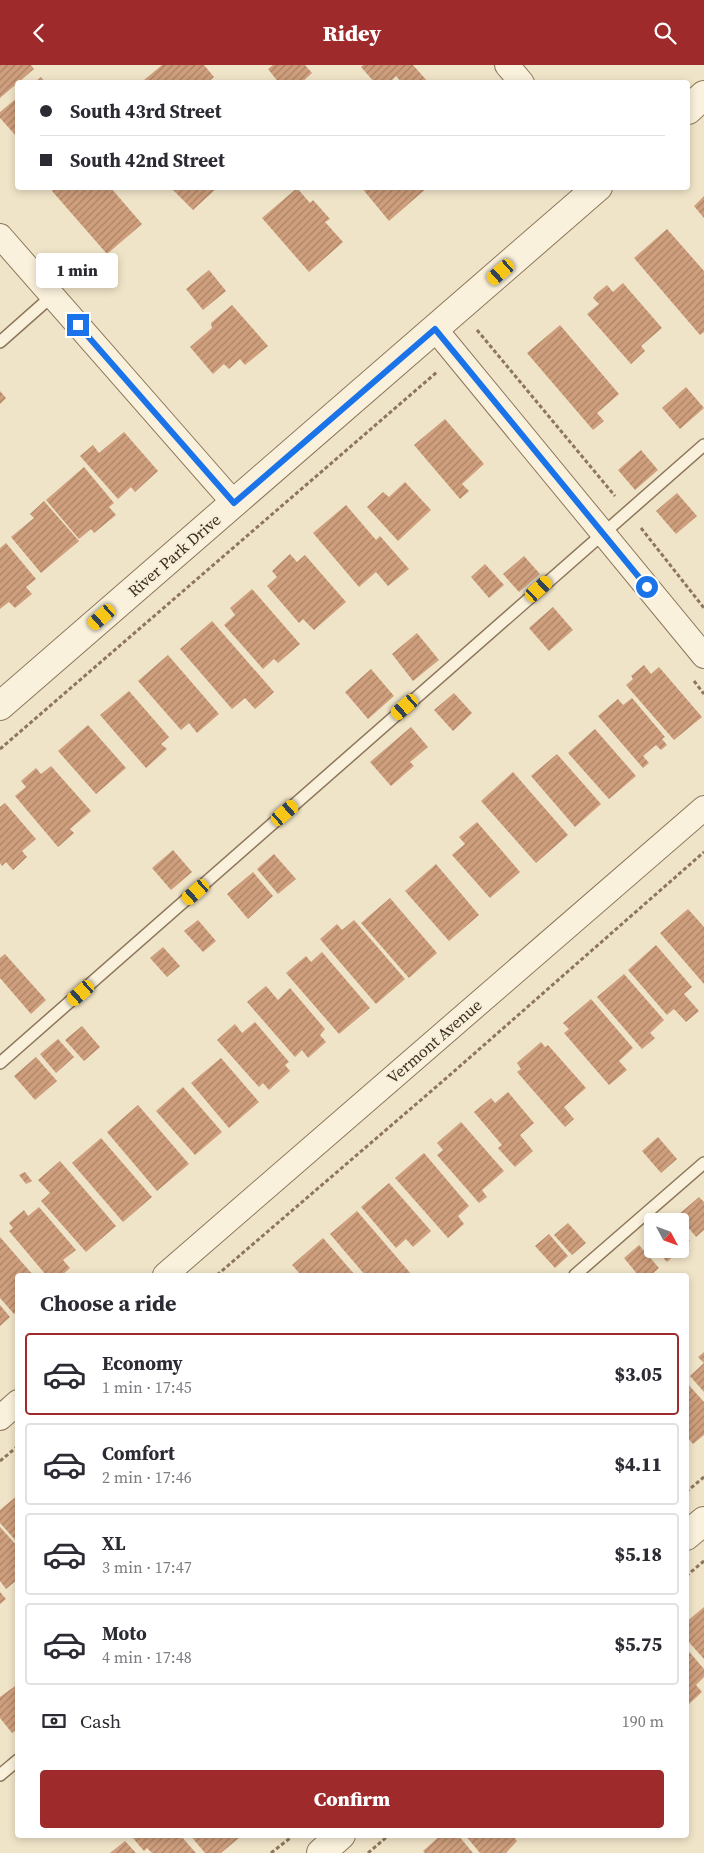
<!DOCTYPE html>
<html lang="en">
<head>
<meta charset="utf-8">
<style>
  body { margin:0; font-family:"Source Serif 4",serif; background:#f7f7f7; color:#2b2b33; height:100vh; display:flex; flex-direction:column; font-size:19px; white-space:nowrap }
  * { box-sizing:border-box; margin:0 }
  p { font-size:16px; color:#7c7c81 }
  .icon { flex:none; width:28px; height:28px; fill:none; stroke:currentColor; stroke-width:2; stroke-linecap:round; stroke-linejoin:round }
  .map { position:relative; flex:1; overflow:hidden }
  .panel { position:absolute; left:15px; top:1208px; width:674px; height:565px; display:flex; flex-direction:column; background:#fff; border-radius:5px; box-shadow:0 2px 8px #0003 }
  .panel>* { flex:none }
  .banner { position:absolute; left:15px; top:15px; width:675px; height:110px; border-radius:5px; box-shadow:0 2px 8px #0003; display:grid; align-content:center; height:110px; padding:0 25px; background:#fff }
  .needle { width:32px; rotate:131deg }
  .fabs { position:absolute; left:644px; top:1148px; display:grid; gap:10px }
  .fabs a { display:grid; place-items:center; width:45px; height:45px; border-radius:5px; background:#fff; box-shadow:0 2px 8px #0003; font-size:25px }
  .end { position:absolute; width:22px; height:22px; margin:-11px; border:6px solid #1a73e8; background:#fff; box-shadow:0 0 0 2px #fff }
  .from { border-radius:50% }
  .bubble { position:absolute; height:35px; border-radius:5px; background:#fff; box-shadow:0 2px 8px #0003; font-size:16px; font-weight:800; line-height:35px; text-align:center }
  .car { position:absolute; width:15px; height:30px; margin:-15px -8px; border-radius:6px; box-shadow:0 0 4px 1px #0007; background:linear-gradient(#f5c518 24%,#345 0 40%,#f5c518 0 76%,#345 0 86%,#f5c518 0) }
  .banner b { display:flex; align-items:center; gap:18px; height:48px; font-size:19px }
  .banner b+b { border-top:1px solid #e1e1e2 }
  .banner i { width:12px; height:12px; background:#2b2b33 }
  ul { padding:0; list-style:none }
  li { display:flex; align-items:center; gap:15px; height:82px; margin:0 10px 8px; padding:0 15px; border:2px solid #e1e1e2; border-radius:5px }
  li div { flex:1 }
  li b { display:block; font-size:19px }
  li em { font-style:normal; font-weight:800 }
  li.active { border-color:#9e2a2b }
  li>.icon { width:45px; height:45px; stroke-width:1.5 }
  h2 { padding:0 25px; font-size:22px; line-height:60px }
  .pay { display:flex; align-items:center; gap:12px; height:55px; padding:0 25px; font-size:19px }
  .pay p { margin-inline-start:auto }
  .button { display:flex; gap:10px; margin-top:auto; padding:10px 25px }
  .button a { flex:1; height:58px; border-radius:5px; background:#9e2a2b; color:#fff; font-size:20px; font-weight:800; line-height:58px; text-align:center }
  header { display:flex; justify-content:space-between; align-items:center; height:65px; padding:0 25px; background:#9e2a2b; color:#fff; font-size:22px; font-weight:800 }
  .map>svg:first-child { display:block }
</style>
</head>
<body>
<header><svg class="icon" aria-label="back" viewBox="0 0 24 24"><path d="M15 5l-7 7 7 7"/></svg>Ridey<svg class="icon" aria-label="search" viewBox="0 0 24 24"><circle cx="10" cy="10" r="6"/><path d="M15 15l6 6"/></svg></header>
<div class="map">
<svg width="704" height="1788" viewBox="0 0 704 1788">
  <defs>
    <pattern id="building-hatch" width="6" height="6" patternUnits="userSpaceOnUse" patternTransform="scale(1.25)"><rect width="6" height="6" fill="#cf9f7d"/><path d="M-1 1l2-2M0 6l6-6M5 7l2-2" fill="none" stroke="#a98266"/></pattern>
  </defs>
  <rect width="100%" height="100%" fill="#f0e4c8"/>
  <path fill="url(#building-hatch)" d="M0 0H31L34 4 0 33Z
    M162 0H204L214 12 207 18H145L144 15Z
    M273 0H305L312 8 301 18H279L268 4Z
    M363 0H413L429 18H402L396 11 389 18H375L361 2Z
    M41 12 46 18H34Z
    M18 32V73L0 53V47Z
    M56 122H110L142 159 107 189 52 126Z
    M170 122H218L193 145Z
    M361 122H428L389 156Z
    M297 123 310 138 313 135 330 154 325 157 343 177 309 207 262 153Z
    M704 131V153L694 141Z
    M667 164 704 206V267L700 270 634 193Z
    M209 205 226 226 203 245 186 224Z
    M623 218 662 263 641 281 645 286 631 299 587 249 599 239 593 233 596 229 607 220 613 227Z
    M232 240 268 281 245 300 240 294 229 304 224 299 213 309 190 282 212 263 211 258Z
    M560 260 619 329 597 348 604 356 593 365 527 288Z
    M686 322 704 343 680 364 662 343Z
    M0 326 6 333 0 339Z
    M445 354 484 399 462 419 469 426 460 434 414 380Z
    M124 367 158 406 135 427 131 422 118 434 80 391 93 380 99 388Z
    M641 385 658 405 635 425 618 405Z
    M84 402 114 438 109 442 116 450 94 468 91 464 79 474 46 435Z
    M405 417 431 445 398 476 367 442 383 427 389 432Z
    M677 428 697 451 676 469 656 446Z
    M44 436 79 476 41 508 11 472 34 453 30 449Z
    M346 440 376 475 380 471 409 504 388 521 376 507 359 522 313 468Z
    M6 478 36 514 26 522 32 529 15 543 9 537 0 544V483Z
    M290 489 297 497 305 490 346 537 314 565 303 554 299 558 267 521 277 512 272 506Z
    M524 491 540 509 519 527 503 509Z
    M485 499 504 520 489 533 471 512Z
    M252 524 300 579 278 598 274 594 263 604 224 560 235 550 230 543Z
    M553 542 573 565 549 586 529 563Z
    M212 556 274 627 255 644 245 633 232 644 180 584Z
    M417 568 439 595 413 616 392 589Z
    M168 590 219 649 197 668 189 658 181 665 138 616Z
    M644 600 651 609 659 602 702 652 674 675 626 620 633 614 631 611Z
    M371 604 394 631 368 654 345 627Z
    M129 626 169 672 161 679 167 684 146 703 100 650Z
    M454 628 472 648 453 666 434 645Z
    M632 633 665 672 662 674 667 680 661 685 656 680 643 691 649 698 643 703 598 651 618 634 623 640Z
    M88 660 126 703 96 729 58 686Z
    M411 662 428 682 410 697 414 701 391 721 370 697Z
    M595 664 636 711 609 734 568 688Z
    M557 689 601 739 575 762 531 711Z
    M51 701 91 746 70 764 74 768 58 782 15 731 26 722 21 716 29 709 36 703 41 709Z
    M513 707 568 770 536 798 481 736Z
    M5 738 36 774 22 786 27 792 13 805 6 797 2 801 0 798V742Z
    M477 757 520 807 490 833 452 790 465 779 459 772Z
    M173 785 192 807 171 825 152 803Z
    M274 789 296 814 278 829 257 804Z
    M436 799 479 850 449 876 405 826Z
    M253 807 273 831 248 854 227 829Z
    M390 833 437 888 409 913 361 858Z
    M688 844 704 862V919L660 868Z
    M198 855 216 876 203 887 184 866Z
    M354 855 405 914 376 939 320 874 337 859 342 865Z
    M656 880 692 922 684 929 699 946 686 957 674 944 667 950 628 905Z
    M163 882 180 901 167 912 150 893Z
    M322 887 370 943 339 969 286 908 306 891 311 897Z
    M5 889 46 935 31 949 0 913V893Z
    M624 909 664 955 650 968 655 973 642 984 597 932Z
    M266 921 278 935 290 923 325 964 320 970 326 977 308 993 302 985 295 992 247 937Z
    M591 934 633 983 619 996 627 1005 609 1020 564 968 569 964 563 958Z
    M255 957 289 997 285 1000 290 1006 269 1025 263 1018 259 1022 217 975 235 959 242 968Z
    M82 961 100 982 84 996 65 975Z
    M58 974 74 992 56 1008 40 989Z
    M541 977 545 982 548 980 586 1023 564 1042 574 1054 565 1062 517 1007 521 1004 517 998Z
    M36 992 57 1016 35 1035 14 1011Z
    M221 993 259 1037 229 1063 191 1018Z
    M183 1022 222 1067 195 1090 156 1046Z
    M508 1027 534 1058 520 1070 533 1086 515 1102 498 1083 502 1080 474 1047 491 1033 495 1038Z
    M138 1040 189 1099 157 1126 107 1067Z
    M461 1057 504 1106 482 1125 487 1132 479 1138 437 1090 443 1085 437 1078Z
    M658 1072 677 1094 661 1108 642 1086Z
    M101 1073 152 1132 123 1157 72 1098Z
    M424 1088 469 1141 458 1151 464 1159 448 1173 395 1113Z
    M60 1096 116 1161 86 1187 41 1136 50 1128 38 1115Z
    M25 1107 32 1116 26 1119 19 1110Z
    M389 1118 431 1166 413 1182 406 1174 396 1183 361 1142Z
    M699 1132 704 1137V1165L696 1172 678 1150Z
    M39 1142 76 1185 63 1195 70 1203 62 1210H46L9 1166 13 1163 9 1158 24 1145 28 1151Z
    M357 1146 412 1210H365L330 1169Z
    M568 1158 586 1178 572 1190 554 1170Z
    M680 1164 690 1176 667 1197 655 1184H680Z
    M549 1169 568 1191 555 1203 535 1181Z
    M0 1172 33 1210H18V1246L14 1249 0 1233Z
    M323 1173 355 1210H301L292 1200Z
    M639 1180 659 1203 651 1210H638L624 1193Z
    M0 1240 10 1252 0 1261Z
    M704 1287V1327L690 1311 704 1298 698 1292Z
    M686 1317 704 1337V1370L693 1379 686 1371Z
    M18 1430V1478L0 1458V1445Z
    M0 1462 18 1482V1502L14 1505 18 1509V1514L6 1524 0 1516Z
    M0 1527 6 1534 0 1539Z
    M704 1542V1594L686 1574V1557Z
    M686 1583 704 1604V1612L696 1620 702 1627 688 1640Z
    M18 1619V1663L12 1668 0 1653V1632Z
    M134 1770H180L196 1788H152L147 1783 144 1786 132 1772Z
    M190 1770H236L239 1773 221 1788H205Z
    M441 1770H458L473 1788H425L423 1786Z
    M465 1770H512L517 1776 506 1788H480Z
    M125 1776 136 1788H110Z"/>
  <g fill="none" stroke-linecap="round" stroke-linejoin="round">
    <g stroke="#8d765c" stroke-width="14">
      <path id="service" d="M0 277 52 231
        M0 998 704 380
        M575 1210 704 1098
        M0 1710 18 1695"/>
    </g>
    <g stroke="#8d765c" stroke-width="26">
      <path id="minor" d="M507 0 522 18
        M0 171 234 438
        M435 264 704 591
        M165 1210 704 743
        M0 1353 18 1337"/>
    </g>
    <g stroke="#8d765c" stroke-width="30">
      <path id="tertiary" d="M688 45 704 30
        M0 641 598 122
        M686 1471 704 1456
        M321 1788 341 1770"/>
    </g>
    <path stroke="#8d765c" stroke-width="3" stroke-dasharray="4 2.5" stroke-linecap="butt" d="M477 265 615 431
      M641 463 704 543
      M694 616 704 629
      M0 684 437 307
      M217 1210 443 1016 704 787
      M0 1396 18 1381
      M686 1427 704 1412
      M686 1511 704 1496
      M271 1788 294 1770
      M368 1788 389 1770"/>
    <use href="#service" stroke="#faf1dc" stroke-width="11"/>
    <use href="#minor" stroke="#faf1dc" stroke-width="24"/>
    <use href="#tertiary" stroke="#faf1dc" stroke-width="28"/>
  </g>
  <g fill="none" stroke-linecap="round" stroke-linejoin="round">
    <path stroke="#1a73e8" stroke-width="6" d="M78 260 234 438 435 264 647 522"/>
  </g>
  <g text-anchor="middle" stroke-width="4" stroke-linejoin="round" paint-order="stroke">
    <g font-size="16" fill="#3d2e20" stroke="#f7eed8">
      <text transform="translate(174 490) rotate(-41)" y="6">River Park Drive</text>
      <text transform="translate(434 976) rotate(-41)" y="6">Vermont Avenue</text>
    </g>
  </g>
</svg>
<div class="fabs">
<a><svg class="needle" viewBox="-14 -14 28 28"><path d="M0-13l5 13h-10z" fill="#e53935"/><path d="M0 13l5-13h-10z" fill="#7c7c81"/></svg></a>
</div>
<i class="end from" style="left:647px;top:522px"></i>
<i class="end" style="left:78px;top:260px"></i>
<div class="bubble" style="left:36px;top:188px;width:82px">1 min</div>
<i class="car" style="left:501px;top:207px;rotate:229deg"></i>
<i class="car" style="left:539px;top:524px;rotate:48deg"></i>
<i class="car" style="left:102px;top:552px;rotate:229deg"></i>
<i class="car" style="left:405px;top:642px;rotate:229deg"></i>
<i class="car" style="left:285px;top:748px;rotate:49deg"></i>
<i class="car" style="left:196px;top:827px;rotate:229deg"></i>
<i class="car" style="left:81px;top:928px;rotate:229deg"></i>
<div class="banner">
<b><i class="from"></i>South 43rd Street</b>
<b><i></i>South 42nd Street</b>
</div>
<section class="panel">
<h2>Choose a ride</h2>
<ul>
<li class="active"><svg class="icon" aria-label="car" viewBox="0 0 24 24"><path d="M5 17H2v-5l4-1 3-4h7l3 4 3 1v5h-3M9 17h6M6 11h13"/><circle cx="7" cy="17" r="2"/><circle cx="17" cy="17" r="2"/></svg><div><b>Economy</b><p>1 min · 17:45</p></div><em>$3.05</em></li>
<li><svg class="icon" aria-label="car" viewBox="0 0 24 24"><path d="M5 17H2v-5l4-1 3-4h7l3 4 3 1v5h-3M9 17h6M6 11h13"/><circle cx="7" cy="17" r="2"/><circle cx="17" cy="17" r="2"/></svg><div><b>Comfort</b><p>2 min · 17:46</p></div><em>$4.11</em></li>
<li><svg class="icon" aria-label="car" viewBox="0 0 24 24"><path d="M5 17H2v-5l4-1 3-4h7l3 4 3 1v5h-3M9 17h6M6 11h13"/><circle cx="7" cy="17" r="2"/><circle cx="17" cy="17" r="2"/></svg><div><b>XL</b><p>3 min · 17:47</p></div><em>$5.18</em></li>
<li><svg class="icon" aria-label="car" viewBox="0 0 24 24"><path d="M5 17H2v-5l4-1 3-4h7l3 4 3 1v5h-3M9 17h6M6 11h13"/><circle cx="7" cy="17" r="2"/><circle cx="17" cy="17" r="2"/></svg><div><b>Moto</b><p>4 min · 17:48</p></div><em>$5.75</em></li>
</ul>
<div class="pay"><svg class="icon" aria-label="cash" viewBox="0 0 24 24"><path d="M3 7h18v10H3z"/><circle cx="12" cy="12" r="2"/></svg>Cash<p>190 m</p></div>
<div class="button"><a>Confirm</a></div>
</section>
</div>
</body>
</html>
